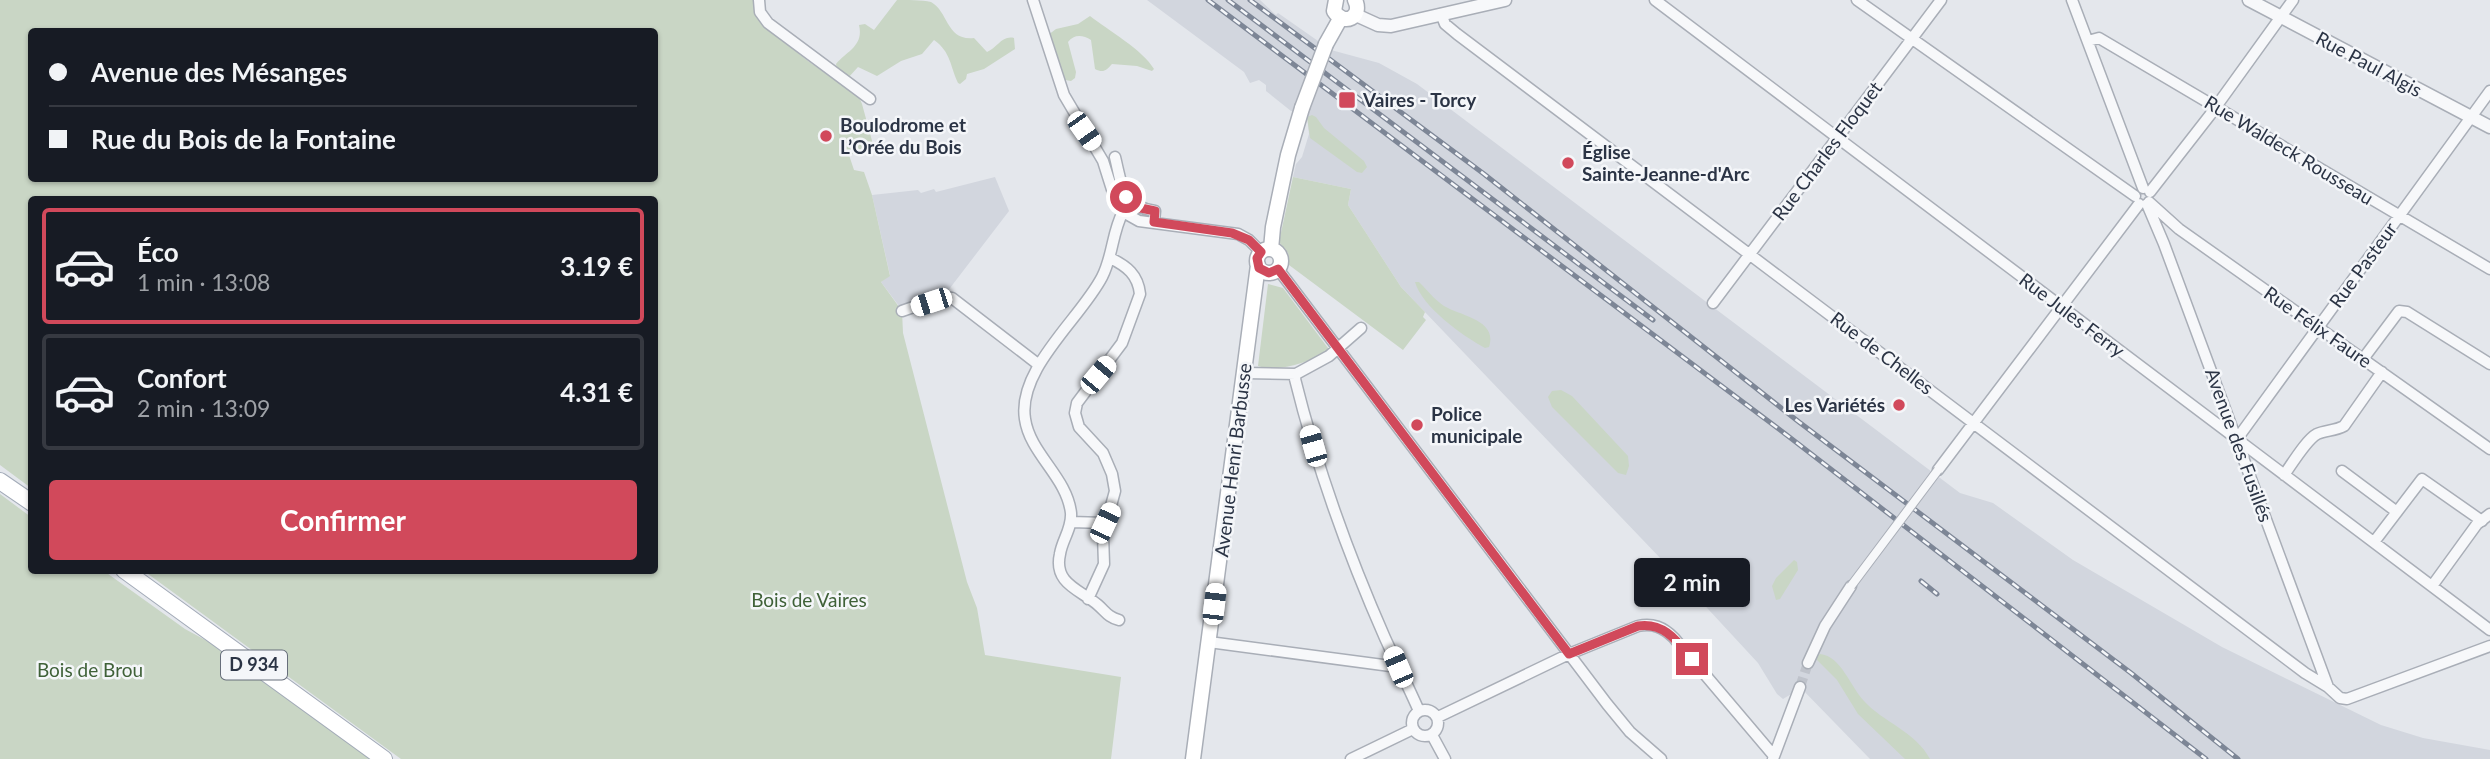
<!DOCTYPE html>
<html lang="fr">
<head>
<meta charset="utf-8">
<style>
  body { margin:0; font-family:Lato,sans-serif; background:#20242c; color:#f1f3f6; height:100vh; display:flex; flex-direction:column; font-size:26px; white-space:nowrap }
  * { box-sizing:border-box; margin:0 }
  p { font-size:23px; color:#9ea1a6 }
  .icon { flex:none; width:38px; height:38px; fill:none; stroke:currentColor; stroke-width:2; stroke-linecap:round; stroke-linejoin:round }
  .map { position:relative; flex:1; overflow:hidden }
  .drawer { position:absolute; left:28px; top:196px; width:630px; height:378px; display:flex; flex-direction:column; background:#171b24; border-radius:7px; box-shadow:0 2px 5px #0004 }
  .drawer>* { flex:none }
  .banner { position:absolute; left:28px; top:28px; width:630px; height:154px; border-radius:7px; box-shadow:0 2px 5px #0004; display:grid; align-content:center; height:154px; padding:0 21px; background:#171b24 }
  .end { position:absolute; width:32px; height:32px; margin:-16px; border:9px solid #d1495b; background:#fff; box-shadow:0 0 0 4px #fff }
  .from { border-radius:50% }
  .bubble { position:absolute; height:49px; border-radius:7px; background:#171b24; box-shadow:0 2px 5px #0004; font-size:23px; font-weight:700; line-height:49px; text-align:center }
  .car { position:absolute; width:21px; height:42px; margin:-21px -10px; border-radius:9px; box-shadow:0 0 5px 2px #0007; background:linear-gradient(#fff 24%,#345 0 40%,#fff 0 76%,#345 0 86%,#fff 0) }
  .banner b { display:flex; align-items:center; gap:24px; height:66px; font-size:26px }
  .banner b+b { border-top:2px solid #363941 }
  .banner i { width:18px; height:18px; background:#f1f3f6 }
  ul { padding:12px 0 0; list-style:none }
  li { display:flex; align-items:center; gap:21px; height:116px; margin:0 14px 10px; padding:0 7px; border:4px solid #363941; border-radius:7px }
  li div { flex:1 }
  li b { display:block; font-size:26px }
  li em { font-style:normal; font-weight:700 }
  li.active { border-color:#d1495b }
  li>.icon { width:63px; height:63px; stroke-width:1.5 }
  .cta { display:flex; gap:14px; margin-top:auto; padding:14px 21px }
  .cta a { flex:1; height:80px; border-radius:7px; background:#d1495b; color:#fff; font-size:28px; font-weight:700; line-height:80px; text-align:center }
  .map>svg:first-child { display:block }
</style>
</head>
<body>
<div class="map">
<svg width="2490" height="759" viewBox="0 0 2490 759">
  <rect width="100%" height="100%" fill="#e4e7ec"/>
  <path fill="#d2d6de" d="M1147 0H1260L1276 15 1278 13 1331 50 1379 63 1417 84 1960 493 1993 503 2073 560 2222 647 2381 725 2423 738 2490 750V759H1870L1798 685 1793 693 1783 699 1777 694 1758 663 1684 583 1401 287 1348 205 1351 189 1293 177 1296 164 1302 157 1309 134 1307 114 1291 111 1266 91V85L1259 80 1250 83 1244 72Z
    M995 177 1009 211 947 292 917 297V301L899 306 881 282 890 275 872 195 918 190 921 193 934 189 936 192Z"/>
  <path fill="#c9d6c5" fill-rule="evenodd" d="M0 0H755L764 26 808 61 859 97 862 104 874 148 849 155 854 170 864 172 872 195 890 276 881 282 902 311 903 333 967 582 977 608 985 655 1121 677 1111 759H401L144 571 654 570V200H32L31 488 0 465ZM32 32H654V178H32Z
    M897 0C907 0 922 0 931 2 949 12 946 41 974 38L987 52C997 48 1002 35 1014 38L1015 49 984 69 967 74 966 79 960 84 958 83C950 66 951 52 934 40L922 54 901 61 877 76 858 67 848 78 837 69 836 64C847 51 864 46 859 25L865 24 874 30Z
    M1090 16C1108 30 1143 50 1154 69L1152 71 1137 66 1112 64C1106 71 1103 73 1095 69L1091 40C1083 35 1074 34 1068 42L1076 72 1075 78 1071 81 1065 80 1056 74 1048 35 1056 29 1078 24Z
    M1312 115 1316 117 1324 128 1364 161 1367 167 1362 173 1357 172 1310 138 1307 117Z
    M1293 177 1351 189 1348 205 1401 287 1425 312 1423 317 1426 320 1403 350 1289 265 1288 253 1279 242Z
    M1415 282H1419C1427 290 1435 300 1444 306 1461 316 1498 320 1489 347L1485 348C1463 336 1422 307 1415 282Z
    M1268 284 1283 288 1328 348 1326 353C1306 362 1280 373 1258 366Z
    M1561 390 1572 396 1628 456 1629 466 1626 475 1618 473 1552 407 1548 397 1552 391Z
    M0 494 31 517 32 570 104 571 185 629 222 649 376 759H0Z
    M1794 560 1797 562 1798 570 1780 599 1776 600 1772 586 1776 578Z
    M1820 654C1841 656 1850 686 1864 701 1883 722 1916 732 1930 759H1905L1858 714 1837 680 1817 660 1816 657Z"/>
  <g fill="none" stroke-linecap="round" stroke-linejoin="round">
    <path stroke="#bfc3cb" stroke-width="10" stroke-dasharray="10 5" stroke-linecap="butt" d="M1800 687 1808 663"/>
    <g stroke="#a9aeb7" stroke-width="13">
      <path id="minor" d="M759 0 760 12 768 23 870 99
        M1033 0 1064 95 1103 161 1115 199 1123 212 1139 221 1238 234 1249 240 1261 252
        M1655 0 2490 630
        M1857 0 2135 196
        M2072 0 2143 188
        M1441 14 1445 24 1457 34 2305 673 2328 687 2340 698 2347 699 2490 646
        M2088 41 2099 38 2490 269
        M1115 157C1122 185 1121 206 1155 211L1154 222
        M2150 192 2210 115 2293 0
        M2149 202 2179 229 2490 449
        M2147 204 2164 244 2328 687
        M1278 269 1607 704 1630 732 1661 759
        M1713 303 1941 0
        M902 311 942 297 952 298 1039 365
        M2363 359 2399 311 2407 312 2490 364
        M1245 373 1296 374 1329 356 1361 328
        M1296 374 1295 379C1317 468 1348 554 1385 638 1396 662 1408 686 1419 711
        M2237 439 2490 91
        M1938 470 2139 204
        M2342 471 2397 512
        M2284 475C2292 464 2306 440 2317 434 2325 430 2335 431 2344 426L2382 372
        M1071 522 1105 523
        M2374 542 2422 479 2482 521
        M2432 586 2477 524 2490 514
        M1088 599 1104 564 1103 535 1115 491 1112 474 1103 453 1079 427 1075 413 1077 403 1122 343 1140 294C1138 275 1127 266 1110 258
        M1119 620C1108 617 1106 612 1098 605 1081 590 1053 584 1060 554 1062 540 1072 529 1071 513 1067 477 1030 454 1025 419 1017 369 1081 318 1102 277 1113 256 1112 232 1123 212
        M1209 642 1398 667
        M1808 663 1825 626 1851 586
        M1412 723a13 13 0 1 1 26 0a13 13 0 1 1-26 0Z
        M1438 717 1569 654 1638 626C1653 623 1663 627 1674 638L1774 756
        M1432 735 1445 759
        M1351 759 1413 729
        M1773 759 1800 687"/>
    </g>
    <g stroke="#a9aeb7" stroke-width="15">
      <path id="tertiary" d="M2249 0 2490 127
        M1356 15 1378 25 1391 26 1505 0"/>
    </g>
    <g stroke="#a9aeb7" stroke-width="17">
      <path id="secondary" d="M1336 0 1334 11C1344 27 1363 17 1355 0
        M1326 44 1340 19
        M1271 249 1273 227 1288 155 1302 108
        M1257 261a12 12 0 1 1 24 0a12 12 0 1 1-24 0Z
        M1193 759 1258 265"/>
    </g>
    <g stroke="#a3abb8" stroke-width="18">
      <path id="primary" d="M0 481 32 503
        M124 570 384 759"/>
    </g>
    <use href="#minor" stroke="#f7f8fa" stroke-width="10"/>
    <use href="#tertiary" stroke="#f7f8fa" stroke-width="12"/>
    <use href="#secondary" stroke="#fff" stroke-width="14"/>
    <use href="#primary" stroke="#fff" stroke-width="16"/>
    <g stroke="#7d8696" stroke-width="5">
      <path id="rail" d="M1208 0 1788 436 2206 759
        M1228 0 1653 320
        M1250 0 1484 174 1799 422 2131 673 2238 759
        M1921 581 1937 594"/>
    </g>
    <use href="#rail" stroke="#f4f6f9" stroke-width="2.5" stroke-dasharray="8" stroke-linecap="butt"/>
    <g stroke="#a9aeb7" stroke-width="10" stroke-linecap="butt">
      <path id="pedestrian-bridge" d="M1851 586 1938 470"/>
    </g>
    <g stroke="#a9aeb7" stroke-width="17" stroke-linecap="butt">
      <path id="secondary-bridge" d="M1302 108 1326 44"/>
    </g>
    <use href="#pedestrian-bridge" stroke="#f7f8fa" stroke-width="8"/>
    <use href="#secondary-bridge" stroke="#fff" stroke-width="14"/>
  </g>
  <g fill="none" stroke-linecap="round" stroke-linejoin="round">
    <path stroke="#d1495b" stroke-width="9" d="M1126 197 1136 207 1155 211 1154 222 1232 233 1249 240 1261 252 1257 258 1259 268 1269 273 1278 269 1569 654 1638 626C1664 622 1677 641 1692 659"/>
  </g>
  <g fill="#d1495b" stroke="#f4f6f9" stroke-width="2.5">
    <rect x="1338" y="91" width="18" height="18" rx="3.5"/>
    <circle cx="826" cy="136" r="7"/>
    <circle cx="1568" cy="163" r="7"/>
    <circle cx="1899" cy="405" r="7"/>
    <circle cx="1417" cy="425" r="7"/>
  </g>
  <g text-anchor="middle" stroke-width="5" stroke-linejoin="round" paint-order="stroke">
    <rect fill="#f4f6f9" stroke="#676e7b" stroke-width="2" x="221" y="650.5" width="66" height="29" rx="5"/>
    <g font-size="18" font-weight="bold" fill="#2b3445">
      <text x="254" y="671">D 934</text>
    </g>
    <g font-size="19" fill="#2b3445" stroke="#f4f6f9">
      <text transform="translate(2369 64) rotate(28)" y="7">Rue Paul Algis</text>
      <text transform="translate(2289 150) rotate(31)" y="7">Rue Waldeck Rousseau</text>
      <text transform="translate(1827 151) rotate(-53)" y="7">Rue Charles Floquet</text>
      <text transform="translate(2363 265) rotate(-54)" y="7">Rue Pasteur</text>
      <text transform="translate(2072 315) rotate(37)" y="7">Rue Jules Ferry</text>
      <text transform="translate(2318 327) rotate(35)" y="7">Rue Félix Faure</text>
      <text transform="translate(1882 353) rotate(37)" y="7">Rue de Chelles</text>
      <text transform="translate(2239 445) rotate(70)" y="7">Avenue des Fusillés</text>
      <text transform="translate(1233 460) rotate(-83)" y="7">Avenue Henri Barbusse</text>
    </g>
    <g font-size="19" font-weight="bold" fill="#2b3445" stroke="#f4f6f9" text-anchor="start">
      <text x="1363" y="107">Vaires - Torcy</text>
      <text x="840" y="132">Boulodrome et<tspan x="840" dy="22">L’Orée du Bois</tspan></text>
      <text x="1582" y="159">Église<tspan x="1582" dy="22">Sainte-Jeanne-d'Arc</tspan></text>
      <text x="1885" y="412" text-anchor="end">Les Variétés</text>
      <text x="1431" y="421">Police<tspan x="1431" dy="22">municipale</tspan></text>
    </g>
    <g font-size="19" fill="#3f6138" stroke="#f4f6f9">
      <text x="809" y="607">Bois de Vaires</text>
      <text x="90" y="677">Bois de Brou</text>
    </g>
  </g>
</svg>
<i class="end from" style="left:1126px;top:197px"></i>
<i class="end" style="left:1692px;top:659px"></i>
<div class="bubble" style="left:1634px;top:558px;width:116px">2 min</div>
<i class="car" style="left:1084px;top:131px;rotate:145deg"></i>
<i class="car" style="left:931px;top:302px;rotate:252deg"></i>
<i class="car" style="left:1098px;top:375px;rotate:40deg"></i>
<i class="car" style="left:1313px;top:446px;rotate:344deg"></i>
<i class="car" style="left:1105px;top:523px;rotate:25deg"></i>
<i class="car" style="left:1214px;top:604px;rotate:7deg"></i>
<i class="car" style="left:1398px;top:667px;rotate:337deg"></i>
<div class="banner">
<b><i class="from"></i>Avenue des Mésanges</b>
<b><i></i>Rue du Bois de la Fontaine</b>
</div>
<section class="drawer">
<ul>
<li class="active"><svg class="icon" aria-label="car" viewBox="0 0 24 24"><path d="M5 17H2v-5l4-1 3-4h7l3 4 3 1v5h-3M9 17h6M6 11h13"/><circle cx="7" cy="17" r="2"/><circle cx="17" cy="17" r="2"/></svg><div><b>Éco</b><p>1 min · 13:08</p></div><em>3.19 €</em></li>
<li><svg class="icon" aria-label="car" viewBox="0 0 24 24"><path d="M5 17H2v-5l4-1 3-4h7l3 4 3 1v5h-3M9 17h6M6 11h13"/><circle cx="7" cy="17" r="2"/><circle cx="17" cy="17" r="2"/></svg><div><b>Confort</b><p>2 min · 13:09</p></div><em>4.31 €</em></li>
</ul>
<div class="cta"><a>Confirmer</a></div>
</section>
</div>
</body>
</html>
